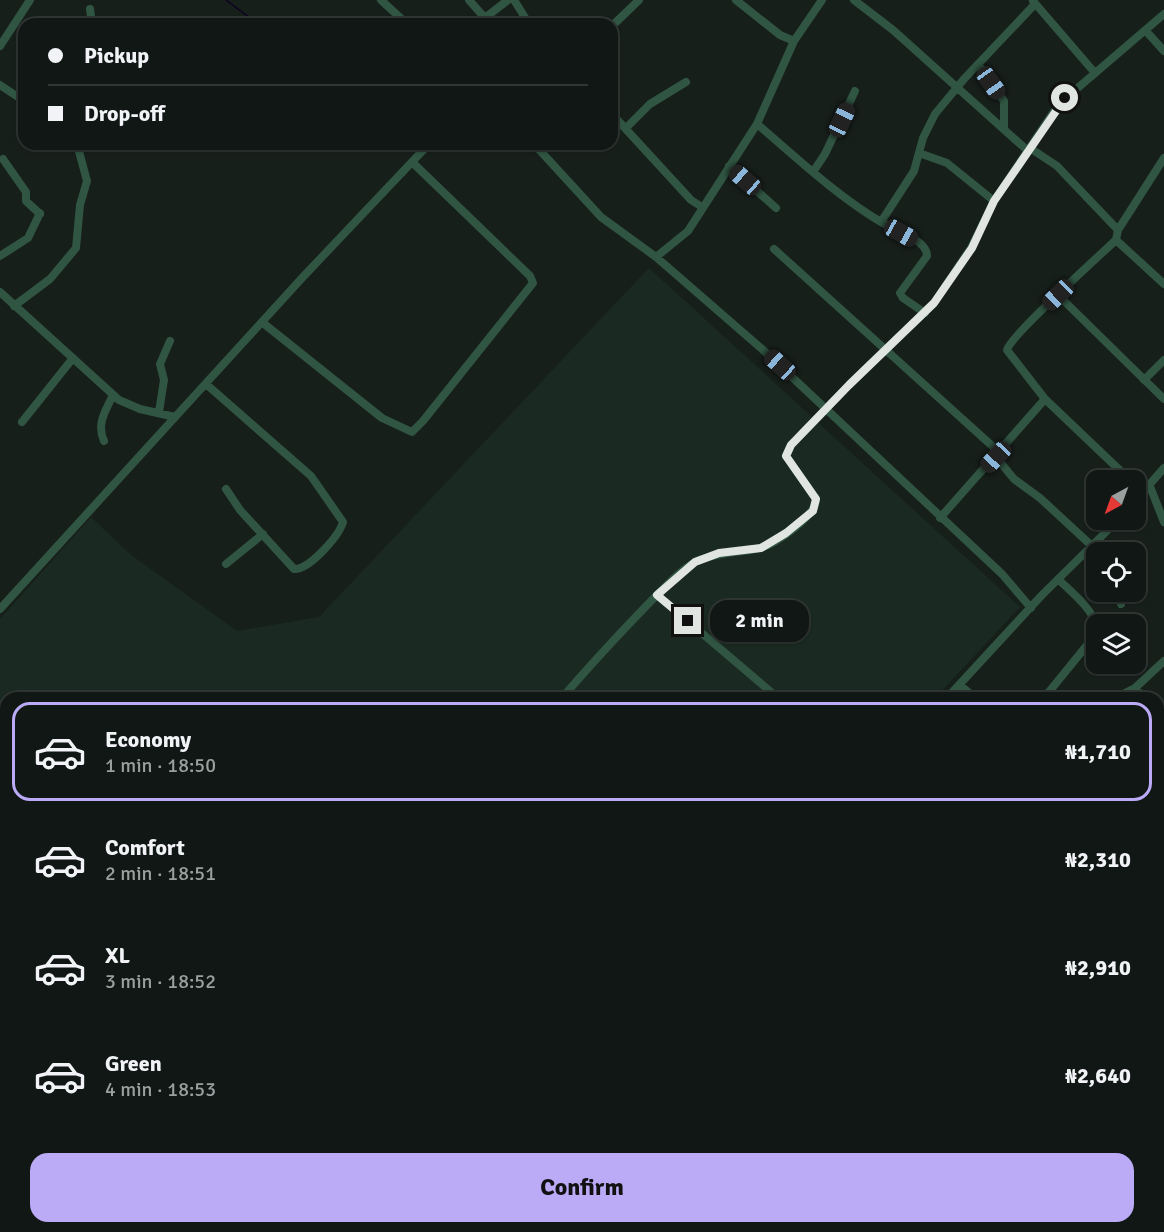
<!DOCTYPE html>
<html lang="en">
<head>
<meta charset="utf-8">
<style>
  body { margin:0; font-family:Signika,sans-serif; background:#1e2422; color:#f1f3f6; height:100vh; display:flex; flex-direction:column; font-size:22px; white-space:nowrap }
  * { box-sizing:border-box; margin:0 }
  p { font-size:20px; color:#9c9fa0 }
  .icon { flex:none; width:33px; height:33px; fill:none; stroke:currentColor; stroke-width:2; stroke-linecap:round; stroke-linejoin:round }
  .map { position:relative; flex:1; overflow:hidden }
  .side { position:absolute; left:0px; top:692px; width:1164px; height:542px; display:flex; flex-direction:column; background:#111714; border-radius:18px 18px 0 0; box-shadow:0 2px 4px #0004,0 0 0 2px #303634 }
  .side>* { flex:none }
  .top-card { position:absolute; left:18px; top:18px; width:600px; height:132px; border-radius:18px; box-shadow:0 2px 4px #0004,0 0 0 2px #303634; display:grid; align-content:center; height:132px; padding:0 30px; background:#111714 }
  .needle { width:39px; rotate:221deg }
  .controls { position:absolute; left:1086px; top:470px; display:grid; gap:12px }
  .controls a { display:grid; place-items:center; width:60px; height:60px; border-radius:12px; background:#111714; box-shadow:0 2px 4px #0004,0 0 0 2px #303634; font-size:30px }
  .end { position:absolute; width:27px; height:27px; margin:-14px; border:8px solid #e0e5e2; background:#111; box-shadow:0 0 0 3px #111 }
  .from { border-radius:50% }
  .bubble { position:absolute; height:42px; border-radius:18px; background:#111714; box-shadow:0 2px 4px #0004,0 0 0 2px #303634; font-size:20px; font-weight:700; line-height:42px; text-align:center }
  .car { position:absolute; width:18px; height:36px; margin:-18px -9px; border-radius:8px; box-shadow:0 0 4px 2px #0007; background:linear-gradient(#222 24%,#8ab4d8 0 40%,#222 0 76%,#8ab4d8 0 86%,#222 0) }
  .top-card b { display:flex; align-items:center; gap:21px; height:57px; font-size:22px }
  .top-card b+b { border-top:2px solid #303634 }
  .top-card i { width:15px; height:15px; background:#f1f3f6 }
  ul { padding:10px 0 0; list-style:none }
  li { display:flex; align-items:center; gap:18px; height:99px; margin:0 12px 9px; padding:0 18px; border:3px solid transparent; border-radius:18px }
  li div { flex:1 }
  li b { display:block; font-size:22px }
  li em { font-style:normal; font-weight:700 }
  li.active { border-color:#bbaaf6 }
  li>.icon { width:54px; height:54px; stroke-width:1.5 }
  .primary-button { display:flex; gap:12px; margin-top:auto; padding:12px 30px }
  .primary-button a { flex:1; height:69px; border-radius:18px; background:#bbaaf6; color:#111; font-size:24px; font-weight:700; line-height:69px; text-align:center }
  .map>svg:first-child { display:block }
</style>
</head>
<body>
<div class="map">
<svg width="1164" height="1232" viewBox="0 0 1164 1232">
  <rect width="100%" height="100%" fill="#171f1b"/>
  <path fill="#1a2921" d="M649 268 1020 607 936 697 6 698V1197L0 1191V619L91 517 130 554 237 631 319 617Z
    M39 1227H449L444 1232H44Z"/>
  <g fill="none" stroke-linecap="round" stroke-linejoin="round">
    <path stroke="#0c0420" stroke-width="1.5" d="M226 0 258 24
      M1158 1124 1164 1125"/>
    <path stroke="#305542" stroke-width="8" d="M381 0 407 24
      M469 0 485 18
      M514 0 529 24
      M736 0 780 35 794 41
      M854 0 893 30 1028 151
      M1033 1 1095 73
      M90 9 92 24
      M477 24 508 0
      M612 26 639 0
      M1146 31 1164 51
      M0 46 30 0
      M978 64 1004 101V129
      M0 85 24 101
      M612 114 691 200 702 207
      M757 124C797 158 836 195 881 222 893 229 928 240 927 256L900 293 903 298 925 313
      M626 128 650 104 686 82
      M534 144 601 217 656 257 762 349 1002 574 1031 608
      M1030 148 1057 166 1118 230
      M919 153 947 163 994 201
      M3 159 26 192V201L40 214
      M729 166 776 208
      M813 172 825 154 855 91
      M881 222 914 171 923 138 935 114 964 79 1035 4
      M1116 240 1164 284
      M774 249 1000 453
      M0 256 28 238 40 213
      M656 257 688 231 757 124 794 41 822 0
      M0 292 119 400 140 409 175 417
      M1058 295 1164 399
      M14 306 50 279 76 248 80 205 87 181 77 144
      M263 323 382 418 412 432 423 421 533 283 530 276 412 162
      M1144 380 1164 360
      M206 384 311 476 343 522C339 536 309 570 294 569L240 510 226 489
      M159 412 164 380 160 364 170 341
      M22 422 73 358
      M104 441C96 424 106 410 113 395
      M996 457 1014 479 1040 498 1093 547
      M1130 480 1045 399 1007 350C1010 336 1099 256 1116 240L1118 230 1164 158
      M1149 484 1164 522
      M1136 485 1143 492
      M1136 500 1164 468
      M940 518 1045 399
      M1088 552 1096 563
      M226 564 263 534
      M1116 591 1121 604
      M657 595 778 698
      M0 609 302 278 429 144
      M960 685 975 698
      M1135 688 1144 698
      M562 698C591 664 621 632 652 600 665 587 681 569 697 561 718 552 738 553 760 548 776 544 816 516 816 499L786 456 791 445 849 385 934 303 971 248 994 201 1059 104 1164 14
      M947 698 1042 595 1119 519
      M1044 698 1092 639C1093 635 1097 630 1096 625 1092 608 1070 591 1058 579
      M1115 698 1135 688 1164 661
      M1158 712 1164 719
      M1158 743 1164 751
      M1158 809 1164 807
      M1158 944 1164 945
      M1158 1074 1164 1076
      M728 1227 732 1232
      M774 1227 778 1232
      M916 1227 925 1232
      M1001 1227 1004 1232
      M652 1228 654 1232
      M447 1232 452 1227
      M867 1232 871 1227
      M1063 1232 1066 1227"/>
    <path stroke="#39a272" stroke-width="10" d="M0 1210 6 1216
      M18 1227 23 1232"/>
  </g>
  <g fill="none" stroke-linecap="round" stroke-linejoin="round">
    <path stroke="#e0e5e2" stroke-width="8" d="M688 621 657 595 695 562 719 553 761 548 786 533 813 511 816 499 786 456 791 445 849 385 934 303 972 248 994 201 1065 98"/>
  </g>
</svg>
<div class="controls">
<a><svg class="needle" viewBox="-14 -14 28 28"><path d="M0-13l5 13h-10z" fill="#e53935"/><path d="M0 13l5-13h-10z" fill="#9c9fa0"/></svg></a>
<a><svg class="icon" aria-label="locate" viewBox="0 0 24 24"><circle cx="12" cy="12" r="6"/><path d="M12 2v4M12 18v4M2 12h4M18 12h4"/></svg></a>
<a><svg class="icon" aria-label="layers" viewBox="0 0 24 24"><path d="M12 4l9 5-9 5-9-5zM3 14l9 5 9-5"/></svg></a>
</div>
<i class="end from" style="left:1065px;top:98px"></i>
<i class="end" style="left:688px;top:621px"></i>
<div class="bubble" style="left:710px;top:600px;width:99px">2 min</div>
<i class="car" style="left:991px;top:83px;rotate:145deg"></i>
<i class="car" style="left:842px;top:120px;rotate:25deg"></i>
<i class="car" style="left:745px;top:180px;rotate:311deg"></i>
<i class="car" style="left:901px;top:233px;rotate:119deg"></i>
<i class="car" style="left:1058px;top:295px;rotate:226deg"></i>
<i class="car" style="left:780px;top:365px;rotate:312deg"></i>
<i class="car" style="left:996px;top:457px;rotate:223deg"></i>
<div class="top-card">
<b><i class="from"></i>Pickup</b>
<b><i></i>Drop-off</b>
</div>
<section class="side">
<ul>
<li class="active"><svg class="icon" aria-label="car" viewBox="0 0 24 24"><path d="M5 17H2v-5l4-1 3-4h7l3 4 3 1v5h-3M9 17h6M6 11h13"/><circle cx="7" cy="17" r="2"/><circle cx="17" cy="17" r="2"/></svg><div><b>Economy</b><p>1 min · 18:50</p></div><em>₦1,710</em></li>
<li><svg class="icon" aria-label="car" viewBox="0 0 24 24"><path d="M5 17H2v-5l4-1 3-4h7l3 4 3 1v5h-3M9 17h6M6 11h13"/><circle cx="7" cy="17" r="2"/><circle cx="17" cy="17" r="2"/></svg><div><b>Comfort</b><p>2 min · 18:51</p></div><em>₦2,310</em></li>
<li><svg class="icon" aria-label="car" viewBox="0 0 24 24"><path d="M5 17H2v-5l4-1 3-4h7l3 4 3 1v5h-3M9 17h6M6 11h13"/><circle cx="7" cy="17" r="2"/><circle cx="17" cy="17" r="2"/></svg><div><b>XL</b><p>3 min · 18:52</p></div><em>₦2,910</em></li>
<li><svg class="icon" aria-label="car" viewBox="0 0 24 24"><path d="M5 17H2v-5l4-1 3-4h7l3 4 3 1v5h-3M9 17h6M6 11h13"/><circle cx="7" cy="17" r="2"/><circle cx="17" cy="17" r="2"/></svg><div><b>Green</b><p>4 min · 18:53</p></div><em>₦2,640</em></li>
</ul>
<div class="primary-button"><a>Confirm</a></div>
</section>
</div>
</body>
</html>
